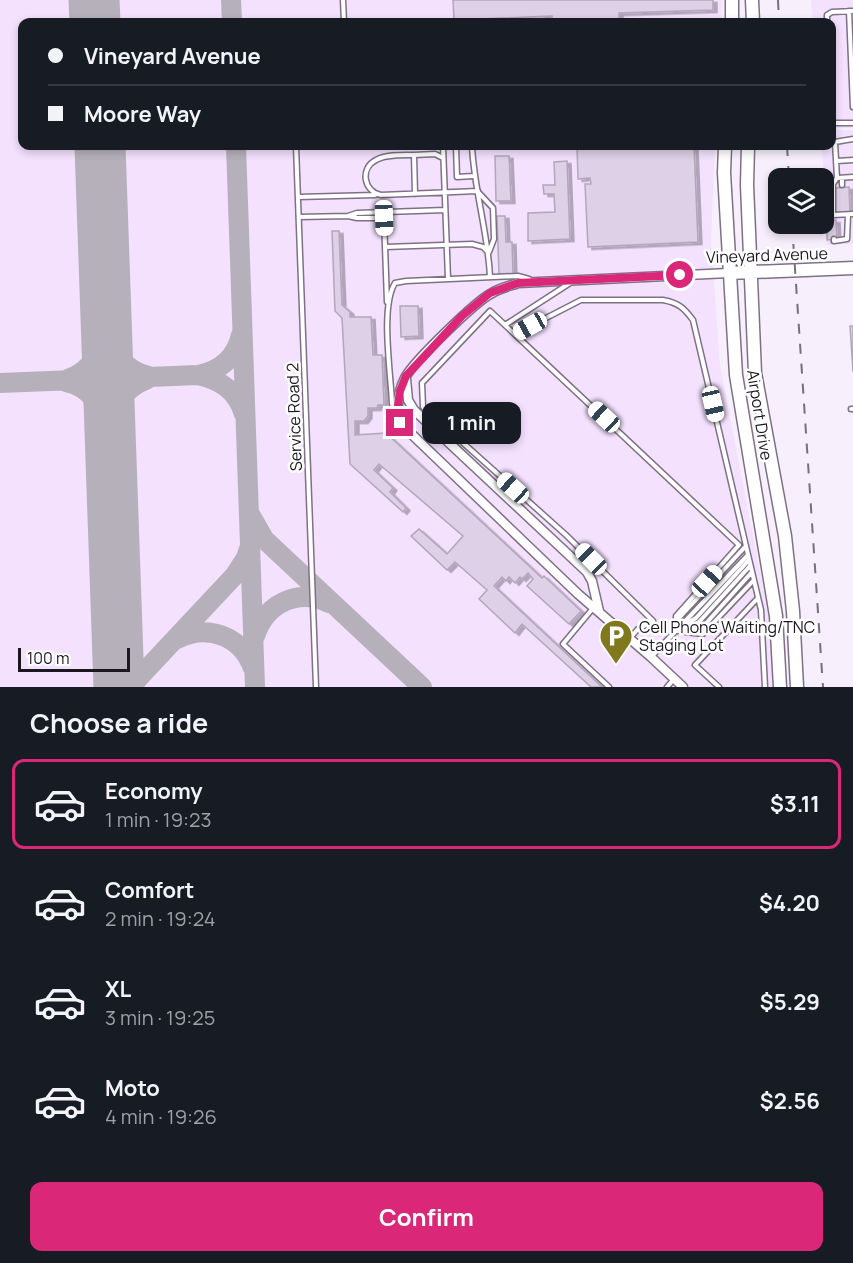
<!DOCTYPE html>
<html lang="en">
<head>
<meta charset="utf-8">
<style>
  body { margin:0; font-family:Manrope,sans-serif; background:#242831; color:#f1f3f6; height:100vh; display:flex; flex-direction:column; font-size:22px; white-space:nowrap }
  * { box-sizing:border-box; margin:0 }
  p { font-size:20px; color:#9ea1a6 }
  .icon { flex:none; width:33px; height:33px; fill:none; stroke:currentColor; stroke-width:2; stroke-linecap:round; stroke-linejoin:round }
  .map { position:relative; height:687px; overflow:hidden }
  .sheet { display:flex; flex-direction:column; background:#171b24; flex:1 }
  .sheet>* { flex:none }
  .banner { position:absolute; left:18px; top:18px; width:818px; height:132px; border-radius:12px; box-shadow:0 3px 9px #0003; display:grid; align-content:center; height:132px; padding:0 30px; background:#171b24 }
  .fabs { position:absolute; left:768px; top:168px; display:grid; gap:12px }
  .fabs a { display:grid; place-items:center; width:66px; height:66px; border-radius:12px; background:#171b24; box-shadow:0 3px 9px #0003; font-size:30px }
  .scale { position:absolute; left:18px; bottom:15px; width:112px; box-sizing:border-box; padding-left:6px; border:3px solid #1c171f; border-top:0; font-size:16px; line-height:21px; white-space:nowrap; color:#1c171f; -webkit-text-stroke:4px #fff; paint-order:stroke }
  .end { position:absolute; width:27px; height:27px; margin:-14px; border:8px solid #db2777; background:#fff; box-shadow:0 0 0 3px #fff }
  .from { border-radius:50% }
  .bubble { position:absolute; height:42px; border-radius:12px; background:#171b24; box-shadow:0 3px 9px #0003; font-size:20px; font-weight:700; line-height:42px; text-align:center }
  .car { position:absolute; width:18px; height:36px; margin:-18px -9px; border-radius:8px; box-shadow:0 0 4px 2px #0007; background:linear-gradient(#fff 24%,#345 0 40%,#fff 0 76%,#345 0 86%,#fff 0) }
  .banner b { display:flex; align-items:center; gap:21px; height:57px; font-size:22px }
  .banner b+b { border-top:2px solid #363941 }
  .banner i { width:15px; height:15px; background:#f1f3f6 }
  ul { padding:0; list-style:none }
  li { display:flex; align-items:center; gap:18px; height:90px; margin:0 12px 9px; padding:0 18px; border:3px solid transparent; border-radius:12px }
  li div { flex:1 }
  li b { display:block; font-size:22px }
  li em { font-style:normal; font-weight:700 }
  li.current { border-color:#db2777 }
  li>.icon { width:54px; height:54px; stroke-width:1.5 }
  h2 { padding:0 30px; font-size:27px; line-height:72px }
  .cta { display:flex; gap:12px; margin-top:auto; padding:12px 30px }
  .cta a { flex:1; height:69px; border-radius:12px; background:#db2777; color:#fff; font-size:24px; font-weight:700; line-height:69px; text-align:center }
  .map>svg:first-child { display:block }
</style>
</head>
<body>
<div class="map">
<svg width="853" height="687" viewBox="0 0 853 687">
  <defs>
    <filter id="shadow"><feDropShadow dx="4" dy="2.5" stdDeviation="0" flood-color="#0004"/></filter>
  </defs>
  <rect width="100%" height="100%" fill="#f7effc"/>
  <path fill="#f3e1fe" d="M0 0H722L721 22H22V146H715L711 242 720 365 769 619 773 687H0Z
    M811 0H853V128H831V22H813Z
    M834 130H853V244L827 245 822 146H831V132Z"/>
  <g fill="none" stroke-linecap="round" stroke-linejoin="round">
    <path stroke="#b6b0bb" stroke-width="20" d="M231 0 232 22
      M236 146 255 687
      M106 326C113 351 122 369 148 376
      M198 375C221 380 237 391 244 414
      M68 379C93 370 102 351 106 326
      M66 382C94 388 102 409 110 434
      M0 383 198 375C220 371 236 357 241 335
      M110 432C114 406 122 389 148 379
      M251 516 264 539 422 687
      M255 636C266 603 298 588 329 603
      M177 639C207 624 241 635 253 668
      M114 687 118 662
      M130 687 235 575 246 558 249 549"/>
    <path stroke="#b6b0bb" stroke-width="51" d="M94 0 95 22
      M100 146 119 687"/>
  </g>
  <path fill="#ded0e6" stroke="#b3a6bb" stroke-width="1.5" filter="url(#shadow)" d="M453 0H713V10L619 13V22H553L552 16 454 20Z
    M577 146H694L698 242 588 247 585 184H591L590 178 578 179Z
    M495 156H509L511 201H496Z
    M567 161 570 239 528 241V213L555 212 554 194H544L543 185H555L554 162Z
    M849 187 850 212 835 213 834 188Z
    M497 216H505L506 242H512L513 274H499Z
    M836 220 837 239 827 240V221Z
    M332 231H339L342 305 350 312V317H371L373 355H382L384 405H378L377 408H368V416L364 421H355V435L386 433 542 578 544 576 581 611 569 624 527 586 533 579 528 573 522 579 520 577 515 583 509 577 506 581 502 577 494 586 602 687H591L522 624 515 633 479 599 487 590 455 562 447 570 411 536 419 529 447 554 463 536 379 464 374 470 393 488 390 492 406 508 403 512 350 464 342 318 335 311Z
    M400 306H418L419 336 401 337Z
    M850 326H853V372Z"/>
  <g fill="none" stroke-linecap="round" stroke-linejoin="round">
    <g stroke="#7e7185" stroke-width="7">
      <path id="service" d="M343 0 344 22
        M849 11 853 107
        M827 22V15L832 12 853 11
        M831 120 834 123H853
        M853 139 835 142 837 178 853 177
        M296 146 316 687
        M443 146 448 279
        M456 146 457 177 473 176
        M472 146C474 190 488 232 490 277
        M414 155C403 155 386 154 376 160 360 168 363 191 381 195L478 191
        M837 161 853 160
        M837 178 833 184V215L853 214
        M842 178V185
        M479 193 493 208 494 239 489 252
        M415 194 414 155 435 154 443 158
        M298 197 375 195
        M348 216 357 213 445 210
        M299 217 348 216 357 218H384L387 302
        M834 239V241L847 239 848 215
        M385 247 472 244 483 247 488 252
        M505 325 570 283
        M515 334 581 300H663C679 303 684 308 693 320L761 610 765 687
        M395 409 392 404C391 374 380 307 395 283L406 281 518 276 529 279
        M851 409H853
        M594 607 563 644 609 687
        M678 624 679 618 745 547
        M681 627 696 618 749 560
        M685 628 699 622 750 566
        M676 630V616L739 545
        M676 631 701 629 752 572
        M685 632 703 634 753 581
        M630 638 638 629 653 621 566 535 423 407 422 383 490 311 739 545
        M652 656 748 555
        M667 687 674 679
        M719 687 695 665 757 599"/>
    </g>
    <g stroke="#7e7185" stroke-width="11">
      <path id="minor" d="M406 379 408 400 414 410 587 572 592 581 599 611
        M683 687 651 657 578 594 400 423C396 408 398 392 405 378 413 362 476 301 492 293 500 288 510 286 518 283L729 273"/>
    </g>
    <g stroke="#7e7185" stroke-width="15">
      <path id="secondary" d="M752 0 753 22
        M732 22V0
        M725 146 724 173 736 375 776 616 780 687
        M748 146 747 185 755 373 785 536 793 611 797 687
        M729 273 853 268"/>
    </g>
    <use href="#service" stroke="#fff" stroke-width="4"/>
    <use href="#minor" stroke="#fff" stroke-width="8"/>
    <use href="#secondary" stroke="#fff" stroke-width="12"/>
    <path stroke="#76707a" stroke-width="2" stroke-dasharray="10 10" stroke-linecap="butt" d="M778 0 779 22
      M787 146 789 178
      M792 224 823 687"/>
  </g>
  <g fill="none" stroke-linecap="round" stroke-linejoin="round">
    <path stroke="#db2777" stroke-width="8" d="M400 423 397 412 400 391 406 376 462 316 490 293 518 283 680 275"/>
  </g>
  <defs>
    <g id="parking-pin" transform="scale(1.725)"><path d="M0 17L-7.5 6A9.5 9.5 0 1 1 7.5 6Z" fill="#81781d" stroke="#fff"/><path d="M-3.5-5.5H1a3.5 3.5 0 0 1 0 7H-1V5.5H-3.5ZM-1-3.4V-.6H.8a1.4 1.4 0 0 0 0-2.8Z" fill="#fff"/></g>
  </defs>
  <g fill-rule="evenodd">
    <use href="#parking-pin" x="616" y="636"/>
  </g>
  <g text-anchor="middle" stroke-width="5" stroke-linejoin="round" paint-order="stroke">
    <g font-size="16" fill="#1c171f" stroke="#fff">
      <text transform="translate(767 255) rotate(-2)" y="6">Vineyard Avenue</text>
      <text transform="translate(760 415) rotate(81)" y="6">Airport Drive</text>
      <text transform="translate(294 417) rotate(-92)" y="6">Service Road 2</text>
    </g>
    <g font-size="16" fill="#1c171f" stroke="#fff" text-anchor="start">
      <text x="639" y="633">Cell Phone Waiting/TNC<tspan x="639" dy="18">Staging Lot</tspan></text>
    </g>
  </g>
</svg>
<div class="fabs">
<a><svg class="icon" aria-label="layers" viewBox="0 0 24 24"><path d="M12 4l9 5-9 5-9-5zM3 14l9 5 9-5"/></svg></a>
</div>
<div class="scale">100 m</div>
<i class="end from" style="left:680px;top:275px"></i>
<i class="end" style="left:400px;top:423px"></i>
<div class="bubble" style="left:422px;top:402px;width:99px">1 min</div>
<i class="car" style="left:384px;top:218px;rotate:178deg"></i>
<i class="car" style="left:530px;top:326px;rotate:241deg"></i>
<i class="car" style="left:713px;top:404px;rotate:167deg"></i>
<i class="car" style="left:604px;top:417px;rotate:313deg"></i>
<i class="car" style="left:513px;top:488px;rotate:312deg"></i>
<i class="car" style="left:591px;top:559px;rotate:315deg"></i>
<i class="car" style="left:707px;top:581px;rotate:42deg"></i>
<div class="banner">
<b><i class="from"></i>Vineyard Avenue</b>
<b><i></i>Moore Way</b>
</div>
</div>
<section class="sheet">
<h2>Choose a ride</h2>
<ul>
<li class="current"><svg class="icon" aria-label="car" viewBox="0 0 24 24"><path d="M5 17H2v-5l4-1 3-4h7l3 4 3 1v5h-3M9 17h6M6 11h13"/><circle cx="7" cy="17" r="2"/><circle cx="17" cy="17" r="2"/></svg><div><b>Economy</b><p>1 min · 19:23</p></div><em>$3.11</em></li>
<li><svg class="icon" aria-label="car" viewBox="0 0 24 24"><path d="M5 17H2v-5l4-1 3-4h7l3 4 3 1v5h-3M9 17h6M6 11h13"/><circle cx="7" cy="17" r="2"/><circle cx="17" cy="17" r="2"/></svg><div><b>Comfort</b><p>2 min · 19:24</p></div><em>$4.20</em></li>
<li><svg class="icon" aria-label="car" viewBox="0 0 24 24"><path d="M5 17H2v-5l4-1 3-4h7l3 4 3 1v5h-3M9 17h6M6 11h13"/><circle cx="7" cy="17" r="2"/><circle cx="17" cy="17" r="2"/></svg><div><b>XL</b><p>3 min · 19:25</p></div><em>$5.29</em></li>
<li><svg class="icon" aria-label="car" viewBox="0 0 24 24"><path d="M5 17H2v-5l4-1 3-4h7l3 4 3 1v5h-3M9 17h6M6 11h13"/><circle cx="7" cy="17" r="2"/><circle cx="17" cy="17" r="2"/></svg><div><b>Moto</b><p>4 min · 19:26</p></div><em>$2.56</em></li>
</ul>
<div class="cta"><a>Confirm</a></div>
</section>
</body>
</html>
